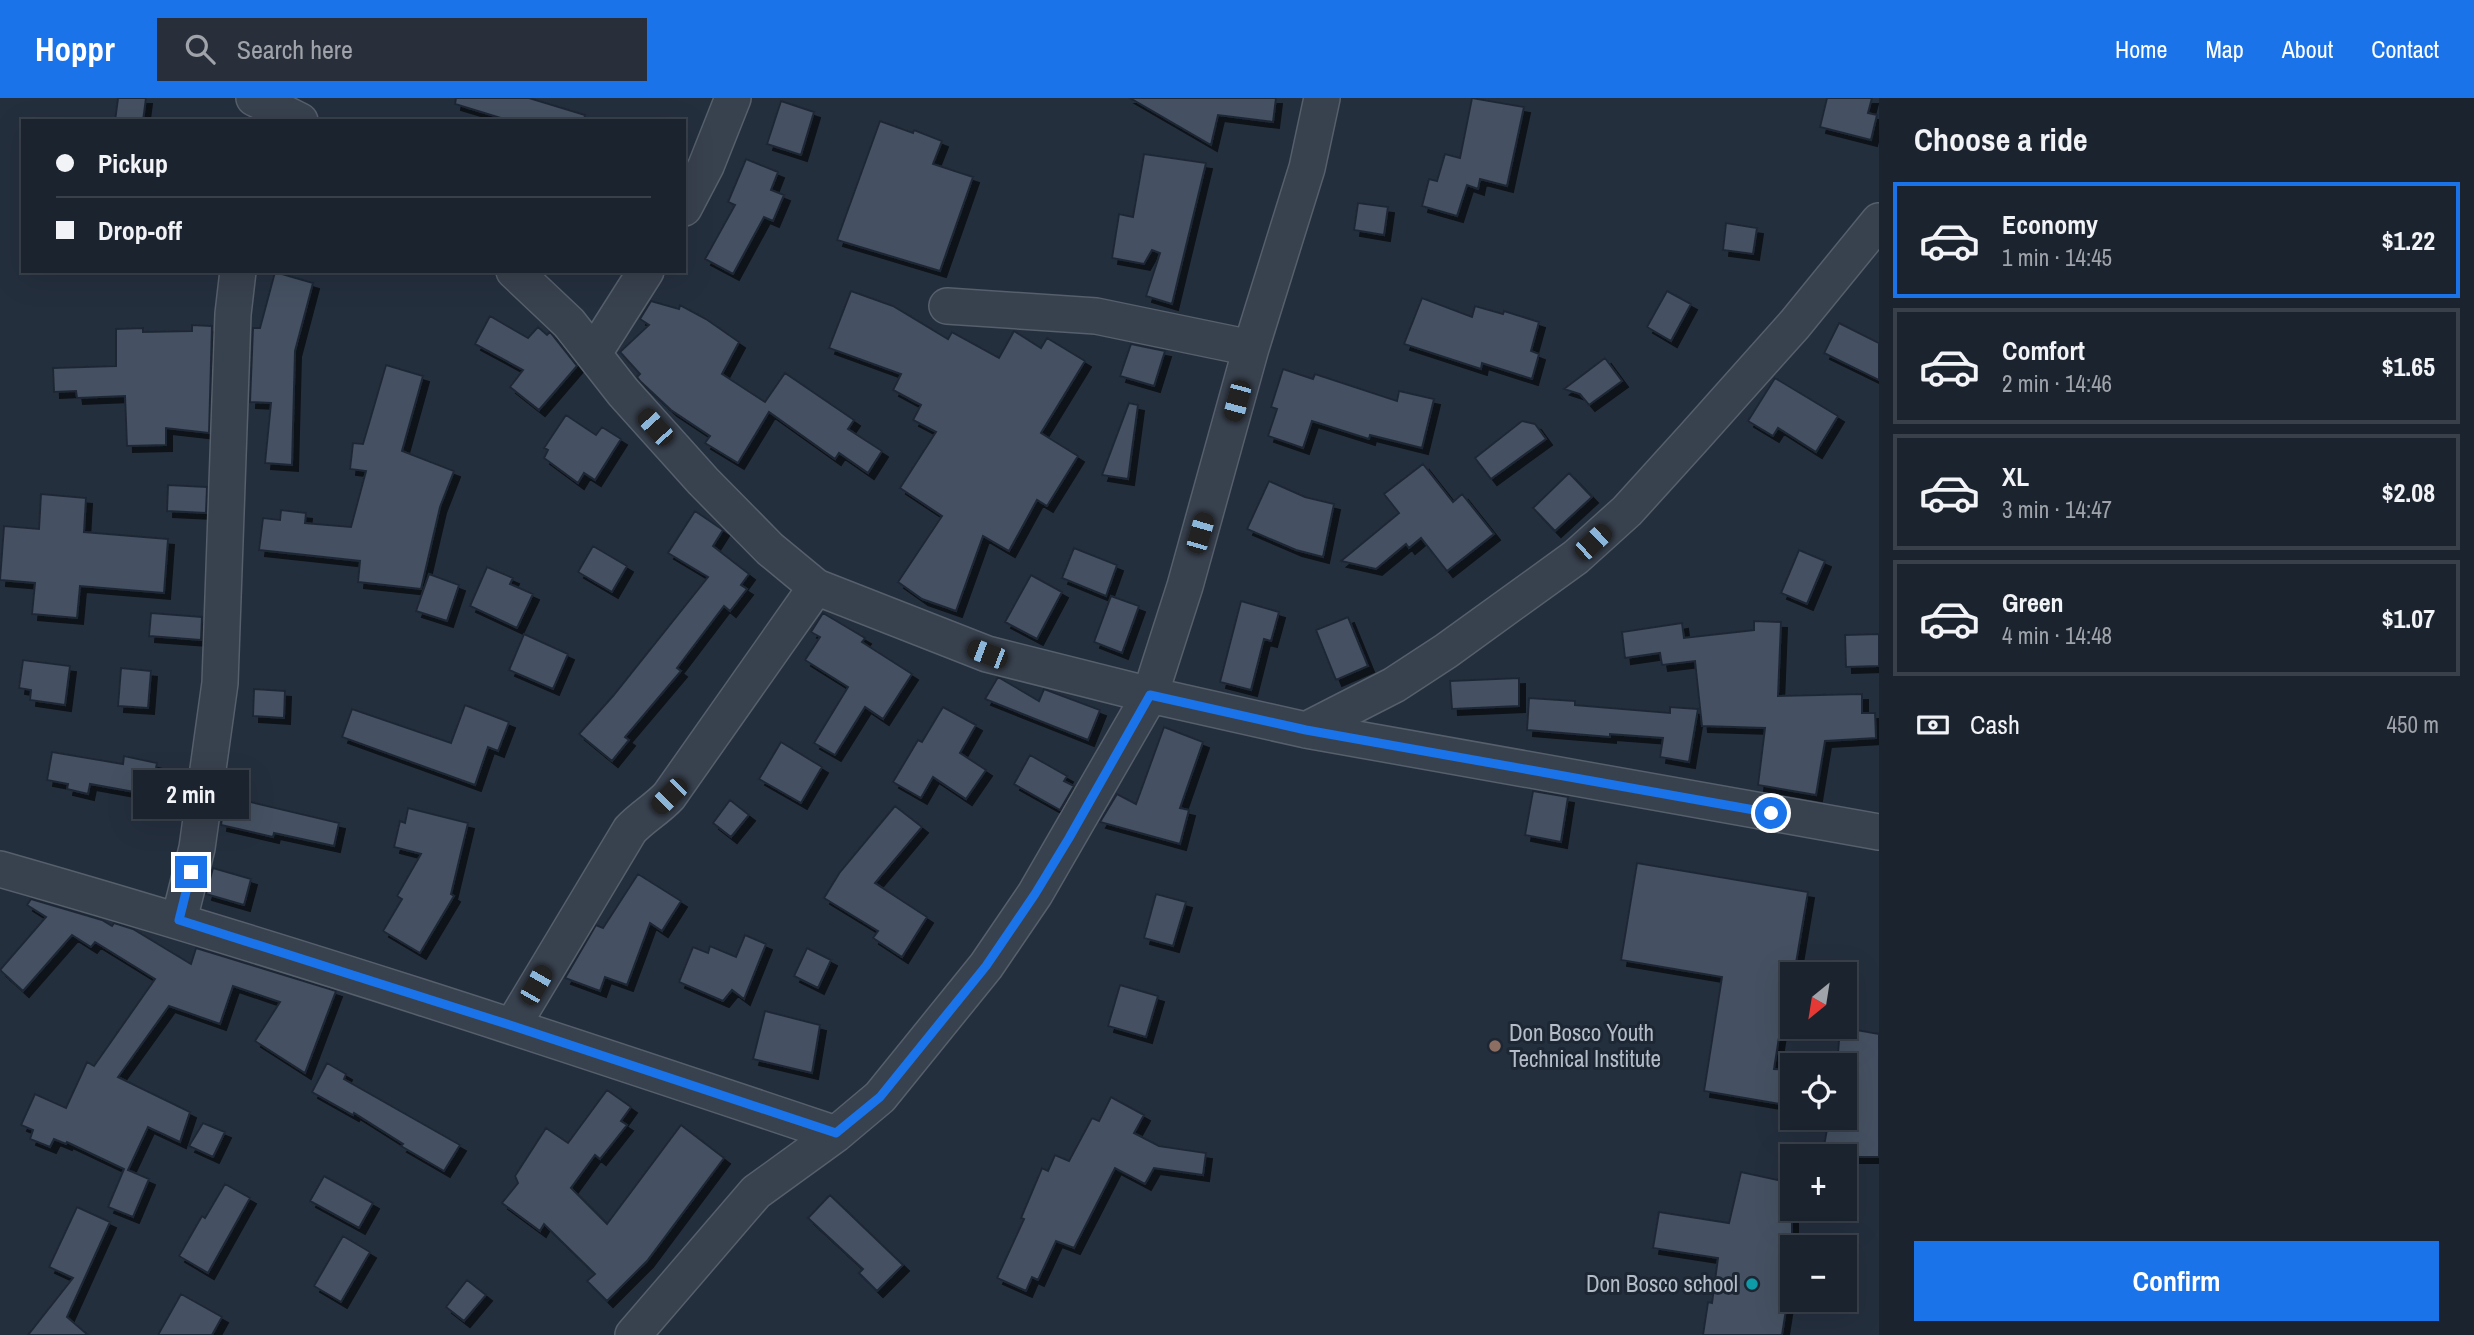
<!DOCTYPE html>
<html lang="en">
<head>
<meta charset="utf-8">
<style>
  body { margin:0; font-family:"Archivo Narrow",sans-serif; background:#282f3a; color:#f1f3f6; height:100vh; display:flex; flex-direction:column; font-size:26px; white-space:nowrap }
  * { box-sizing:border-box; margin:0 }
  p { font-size:23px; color:#a0a4aa }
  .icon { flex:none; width:38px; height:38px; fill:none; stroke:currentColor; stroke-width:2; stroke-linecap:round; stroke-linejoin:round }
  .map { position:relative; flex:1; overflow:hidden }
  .panel { display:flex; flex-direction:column; background:#1b232e; width:595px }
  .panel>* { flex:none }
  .banner { position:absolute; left:21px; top:21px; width:665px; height:154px; border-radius:0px; box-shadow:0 7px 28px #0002,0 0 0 2px #39404a; display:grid; align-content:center; height:154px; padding:0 35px; background:#1b232e }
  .needle { width:46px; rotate:210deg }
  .tools { position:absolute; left:1780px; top:864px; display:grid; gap:14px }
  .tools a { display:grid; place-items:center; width:77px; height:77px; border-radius:0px; background:#1b232e; box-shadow:0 7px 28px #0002,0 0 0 2px #39404a; font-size:35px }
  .end { position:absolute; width:32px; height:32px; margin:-16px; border:9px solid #1a73e8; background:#fff; box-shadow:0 0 0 4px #fff }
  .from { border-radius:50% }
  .bubble { position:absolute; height:49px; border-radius:0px; background:#1b232e; box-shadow:0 7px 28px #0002,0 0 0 2px #39404a; font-size:23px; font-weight:700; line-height:49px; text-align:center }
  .car { position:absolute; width:21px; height:42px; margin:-21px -10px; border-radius:9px; box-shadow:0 0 5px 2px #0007; background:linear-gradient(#222 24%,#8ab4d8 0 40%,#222 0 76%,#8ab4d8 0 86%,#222 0) }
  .banner b { display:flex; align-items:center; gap:24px; height:66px; font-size:26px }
  .banner b+b { border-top:2px solid #39404a }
  .banner i { width:18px; height:18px; background:#f1f3f6 }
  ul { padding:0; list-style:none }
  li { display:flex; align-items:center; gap:21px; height:116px; margin:0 14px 10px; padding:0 21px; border:4px solid #39404a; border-radius:0px }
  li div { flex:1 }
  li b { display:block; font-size:26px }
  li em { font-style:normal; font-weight:700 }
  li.current { border-color:#1a73e8 }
  li>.icon { width:63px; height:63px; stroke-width:1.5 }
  h2 { padding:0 35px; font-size:32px; line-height:84px }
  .pay { display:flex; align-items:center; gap:18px; height:77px; padding:0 35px; font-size:26px }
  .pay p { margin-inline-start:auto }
  .button { display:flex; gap:14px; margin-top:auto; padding:14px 35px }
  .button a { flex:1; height:80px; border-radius:0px; background:#1a73e8; color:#fff; font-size:28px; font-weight:700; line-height:80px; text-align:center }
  header { display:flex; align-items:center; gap:42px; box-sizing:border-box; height:98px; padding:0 35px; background:#1a73e8; color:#fff }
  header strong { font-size:33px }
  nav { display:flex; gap:38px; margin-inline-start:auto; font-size:24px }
  .search { width:490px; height:63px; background:#282f3a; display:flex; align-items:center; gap:18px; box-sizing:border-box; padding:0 24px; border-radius:0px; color:#a0a4aa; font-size:26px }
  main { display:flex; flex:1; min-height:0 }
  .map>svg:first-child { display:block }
</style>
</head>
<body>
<header>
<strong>Hoppr</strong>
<div class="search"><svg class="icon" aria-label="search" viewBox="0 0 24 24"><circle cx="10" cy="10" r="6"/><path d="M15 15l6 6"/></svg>Search here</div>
<nav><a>Home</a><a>Map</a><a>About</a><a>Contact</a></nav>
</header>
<main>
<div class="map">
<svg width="1879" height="1237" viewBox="0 0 1879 1237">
  <defs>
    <filter id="shadow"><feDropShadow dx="6" dy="6" stdDeviation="0" flood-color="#0009"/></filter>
  </defs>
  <rect width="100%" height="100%" fill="#242f3e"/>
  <path fill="#455162" stroke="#1f2835" stroke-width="2" filter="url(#shadow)" d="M118 0H146L143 23H115Z
    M456 0H529L585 17 584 23H511L455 6Z
    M1130 0H1276L1273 24 1218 17 1211 47Z
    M1472 0 1524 9 1507 88 1480 81 1478 91 1467 87 1457 118 1422 108 1429 81 1437 83 1445 56 1460 60Z
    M1827 0H1872L1868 15 1877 17 1871 42 1820 29Z
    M781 3 814 14 801 57 767 46Z
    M880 23 913 35 914 32 942 43 933 66 973 79 940 173 837 142Z
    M1144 56 1206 65 1172 206 1146 198 1160 155 1152 152 1144 166 1112 160 1119 116 1133 119Z
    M746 61 778 74 771 92 784 97 773 123 764 119 733 176 705 161 735 107 728 104Z
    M1358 105 1388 109 1384 137 1354 132Z
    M1726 125 1757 130 1753 156 1723 152Z
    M275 174 313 185 295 253 292 367 265 365 271 305 250 304 253 230H260Z
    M851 193 893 208 948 241 952 234 999 260 1014 233 1041 250 1047 240 1085 263 1041 335 1078 358 1047 408 1037 402 1009 453 983 438 956 513 922 501 898 484 942 418 900 390 936 334 913 322 921 307 893 292 901 276 829 250Z
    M1667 193 1691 206 1671 243 1647 229Z
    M1422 200 1472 219 1475 208 1503 216 1504 213 1539 224 1531 253 1539 256 1532 281 1482 265 1481 271 1404 246Z
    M651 203 679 211 680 207 706 221 739 244 722 276 765 304 785 275 854 322 848 331 882 353 868 375 839 355 835 361 769 314 738 365 705 345 710 338 671 312 641 284 637 279 640 276 620 254 649 227 640 221Z
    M490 218 528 240 538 229 547 237 550 234 577 268 539 312 510 289 523 272 475 246Z
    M1839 225 1879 245V282L1824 255Z
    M192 227 212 228 209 335 166 330V347L127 348 125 298 77 300 76 293 54 294 53 270 116 268V231L143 230V234L192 233Z
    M1131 246 1165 253 1154 288 1120 278Z
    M1605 260 1622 283 1589 307 1580 296 1564 291Z
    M386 267 423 278 402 353 454 373 440 409 421 491 358 484 360 463 259 452 263 420 280 422 281 412 306 415 305 425 351 429 366 373 350 371 353 345 363 346Z
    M1283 271 1313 281 1315 276 1397 303 1399 293 1434 301 1422 350 1370 337 1369 341 1312 323 1303 350 1268 338 1277 311 1271 309Z
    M1775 280 1838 318 1816 354 1778 330 1773 338 1748 323Z
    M1129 305 1138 307 1128 381 1102 377Z
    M566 317 596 337 602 329 621 341 595 382 584 375 578 385 544 360 548 352 544 350Z
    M1522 323 1535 326 1546 341 1491 381 1475 360Z
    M1423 366 1453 404 1462 396 1494 436 1447 473 1421 440 1409 450 1406 446 1376 471 1341 463 1399 415 1384 396Z
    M1569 375 1592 399 1555 433 1533 410Z
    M1269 383 1305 399 1334 406 1323 459 1296 452 1247 431Z
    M168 387 207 389 206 415 167 413Z
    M41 396 86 400 84 434 168 441 164 495 80 488 77 520 32 516 35 485 0 482 4 428 39 431Z
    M695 413 723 432 713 448 749 476 741 487 747 491 730 513 724 508 677 570 681 573 625 639 629 642 612 663 579 636 613 598 708 479 668 455Z
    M593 448 627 468 612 494 578 474Z
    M1074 450 1117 467 1106 498 1062 480Z
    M1799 452 1825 463 1807 506 1781 495Z
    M487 469 513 480 510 486 533 496 517 530 470 508Z
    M429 476 459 487 447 523 416 513Z
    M1031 477 1062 494 1037 541 1005 524Z
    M1111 498 1139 508 1122 555 1094 544Z
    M1241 503 1279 514 1271 543 1264 541 1251 592 1220 584Z
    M151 515 202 519 201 542 149 538Z
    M823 515 865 540 862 544 912 576 883 621 865 609 835 657 814 645 848 589 805 562 820 539 811 534Z
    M1348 519 1368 568 1336 582 1316 532Z
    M1754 523 1781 524 1778 598 1862 596V615H1875L1876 640 1825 643 1816 697 1758 687 1765 630 1702 628 1695 563 1662 567 1660 555 1625 560 1622 534 1682 525 1684 540 1754 532Z
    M524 536 568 556 553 591 509 572Z
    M1879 536V568L1846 569 1845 537Z
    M23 562 70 568 65 607 30 602 31 592 19 590Z
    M121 570 151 573 148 610 118 608Z
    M998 579 1039 603 1044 591 1100 612 1088 642 985 601Z
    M1519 580V608L1452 611 1450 583Z
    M254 591 285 593 284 620 253 618Z
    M1529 600 1575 603V607L1670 615V609L1698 611 1689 664 1660 659 1663 640 1610 636V639L1527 632Z
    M465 607 509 624 498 653 488 649 475 687 342 639 352 611 451 645Z
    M943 609 976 627 960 655 986 672 966 701 933 679 921 700 893 684 918 642 922 644Z
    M1164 629 1203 644 1180 710 1189 712 1180 746 1100 724 1117 696 1136 706Z
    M781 644 822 669 801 705 759 681Z
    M52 654 123 666 124 658 157 665 151 697 90 686 88 696 67 691 68 686 47 682Z
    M1030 657 1067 678 1064 683 1074 688 1060 712 1014 686Z
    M162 678 186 683 183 707 157 702Z
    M1533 693 1568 699 1561 744 1525 737Z
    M225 698 339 725 334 748 274 735 273 739 221 727Z
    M730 702 749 717 731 739 713 725Z
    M895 708 922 729 875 785 927 819 902 859 873 840 878 833 824 800 840 774Z
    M408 710 468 725 451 796 454 798 420 855 383 833 402 801 397 798 421 756 394 749 400 723 405 725Z
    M1637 765 1808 794 1796 865 1791 864 1774 971 1792 972V1008L1704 993 1722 879 1621 862Z
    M213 770 251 781 244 807 206 796Z
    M638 776 681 803 662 833 650 825 627 887 605 879 600 893 565 880 596 827 603 830Z
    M1156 796 1186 804 1173 848 1144 840Z
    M31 801 102 822 112 828 114 825 133 831 191 866 196 850 336 893 305 975 255 943 280 904 233 888 220 926 169 908 118 979 190 1014 180 1044 148 1029 128 1072 149 1081 133 1119 108 1109 124 1071 67 1044 66 1046 54 1041 50 1049 30 1041 33 1032 21 1027 35 996 66 1010 87 964 94 968 155 881 95 844 91 849 72 837 23 893 0 872 46 819 27 807Z
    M745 837 766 846 744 901 732 892 723 903 679 884 693 849 708 855 710 848 736 859Z
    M807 850 831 862 818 890 794 878Z
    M1120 887 1158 898 1146 939 1108 928Z
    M765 913 820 927 812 975 753 961Z
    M1840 929 1879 936V1059H1822L1829 1020H1844V968H1837Z
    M327 965 346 976 344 981 460 1047 444 1073 401 1048 403 1046 354 1015 353 1017 312 994Z
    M607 992 631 1009 621 1023 627 1027 600 1061 595 1057 571 1090 607 1126 681 1027 724 1060 647 1163 607 1203 587 1183 595 1176 544 1126 540 1133 502 1105 518 1085 515 1078 546 1030 568 1045Z
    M1111 999 1144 1017 1134 1035 1159 1048 1206 1055 1203 1077 1154 1070 1145 1086 1115 1070 1074 1150 1056 1143 1038 1182 1032 1179 1026 1193 997 1180 1024 1121 1021 1120 1042 1070 1048 1073 1055 1057 1069 1063 1092 1020 1099 1023Z
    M203 1025 225 1034 213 1059 189 1048Z
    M1741 1074 1792 1085V1174L1782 1237H1703L1708 1204 1712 1205 1718 1160 1653 1150 1659 1114 1729 1125Z
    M324 1078 373 1105 359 1130 310 1103Z
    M225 1086 250 1100 208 1175 179 1158 202 1118 205 1120Z
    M830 1097 903 1167 877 1193 859 1175 863 1171 808 1120Z
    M77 1109 110 1124 67 1219 88 1237H28L73 1180 49 1169Z
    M343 1138 370 1154 341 1204 314 1188Z
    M467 1182 486 1197 464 1223 446 1209Z
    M181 1196 222 1219 212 1237H158Z"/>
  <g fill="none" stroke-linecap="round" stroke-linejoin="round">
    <g stroke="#565f6c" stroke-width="38">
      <path id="minor" d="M254 0 300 23
        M684 110 706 68 733 0
        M514 173 569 225 623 294 703 383 770 451 816 489 987 556 1150 597 1306 632 1879 734
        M947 208 1096 218 1251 250
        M594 255 646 173
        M1306 632 1394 587 1446 553 1576 459 1627 413 1695 338 1795 226 1879 123
        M0 771C281 851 559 943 836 1036
        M179 822 197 750 220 585 233 216 238 173
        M513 927 630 732C642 719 657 711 669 698L816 489
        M633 1237 756 1094 836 1036 880 999 986 868 1035 796 1150 597 1185 488 1251 250 1307 70 1322 0"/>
    </g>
    <use href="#minor" stroke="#38414e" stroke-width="35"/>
  </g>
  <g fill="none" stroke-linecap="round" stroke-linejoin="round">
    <path stroke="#1a73e8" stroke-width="9" d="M191 774 179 822 513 928 836 1035 880 999 986 868 1035 796 1069 740 1150 597 1306 632 1771 715"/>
  </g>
  <circle fill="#8d6e63" stroke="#1d2633" stroke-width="2.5" cx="1495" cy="948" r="7"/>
  <circle fill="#0f9aa8" stroke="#1d2633" stroke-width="2.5" cx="1752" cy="1186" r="7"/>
  <g text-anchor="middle" stroke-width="6" stroke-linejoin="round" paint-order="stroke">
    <g font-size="23" fill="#b4bcc9" stroke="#1d2633" text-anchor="start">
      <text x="1509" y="943">Don Bosco Youth<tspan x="1509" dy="26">Technical Institute</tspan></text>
      <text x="1738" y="1194" text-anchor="end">Don Bosco school</text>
    </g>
  </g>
</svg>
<div class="tools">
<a><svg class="needle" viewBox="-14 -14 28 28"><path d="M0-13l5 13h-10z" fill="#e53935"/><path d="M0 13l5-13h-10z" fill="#a0a4aa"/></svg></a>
<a><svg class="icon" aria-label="locate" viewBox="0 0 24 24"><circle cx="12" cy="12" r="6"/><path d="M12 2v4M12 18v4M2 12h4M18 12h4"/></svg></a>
<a>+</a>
<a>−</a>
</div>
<i class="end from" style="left:1771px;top:715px"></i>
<i class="end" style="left:191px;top:774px"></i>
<div class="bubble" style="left:133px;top:672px;width:116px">2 min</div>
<i class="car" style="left:1237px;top:303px;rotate:195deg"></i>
<i class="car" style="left:655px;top:329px;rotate:318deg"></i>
<i class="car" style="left:1200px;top:435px;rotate:16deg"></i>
<i class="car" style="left:1593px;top:444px;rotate:47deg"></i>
<i class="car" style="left:987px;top:556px;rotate:291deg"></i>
<i class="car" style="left:669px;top:698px;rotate:225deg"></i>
<i class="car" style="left:536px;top:887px;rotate:30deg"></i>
<div class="banner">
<b><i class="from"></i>Pickup</b>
<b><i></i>Drop-off</b>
</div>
</div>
<section class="panel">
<h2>Choose a ride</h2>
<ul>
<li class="current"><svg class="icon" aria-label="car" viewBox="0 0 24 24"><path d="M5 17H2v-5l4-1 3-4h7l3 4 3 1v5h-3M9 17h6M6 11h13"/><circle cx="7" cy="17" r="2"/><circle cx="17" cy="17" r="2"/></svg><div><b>Economy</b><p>1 min · 14:45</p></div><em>$1.22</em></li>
<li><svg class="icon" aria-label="car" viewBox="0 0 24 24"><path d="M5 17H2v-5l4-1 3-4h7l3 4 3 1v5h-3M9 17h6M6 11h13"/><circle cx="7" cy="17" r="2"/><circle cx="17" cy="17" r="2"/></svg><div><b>Comfort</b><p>2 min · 14:46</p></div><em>$1.65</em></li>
<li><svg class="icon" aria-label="car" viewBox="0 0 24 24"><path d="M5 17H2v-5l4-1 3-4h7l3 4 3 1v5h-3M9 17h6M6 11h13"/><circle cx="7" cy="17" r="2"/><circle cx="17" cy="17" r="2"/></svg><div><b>XL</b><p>3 min · 14:47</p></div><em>$2.08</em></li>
<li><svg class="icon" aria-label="car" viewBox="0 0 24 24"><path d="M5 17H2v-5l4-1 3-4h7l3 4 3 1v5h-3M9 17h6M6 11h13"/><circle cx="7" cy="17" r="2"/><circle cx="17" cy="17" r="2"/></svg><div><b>Green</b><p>4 min · 14:48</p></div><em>$1.07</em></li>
</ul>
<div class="pay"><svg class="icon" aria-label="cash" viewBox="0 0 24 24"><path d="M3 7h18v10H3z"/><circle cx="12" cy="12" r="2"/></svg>Cash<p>450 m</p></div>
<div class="button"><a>Confirm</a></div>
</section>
</main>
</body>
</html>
